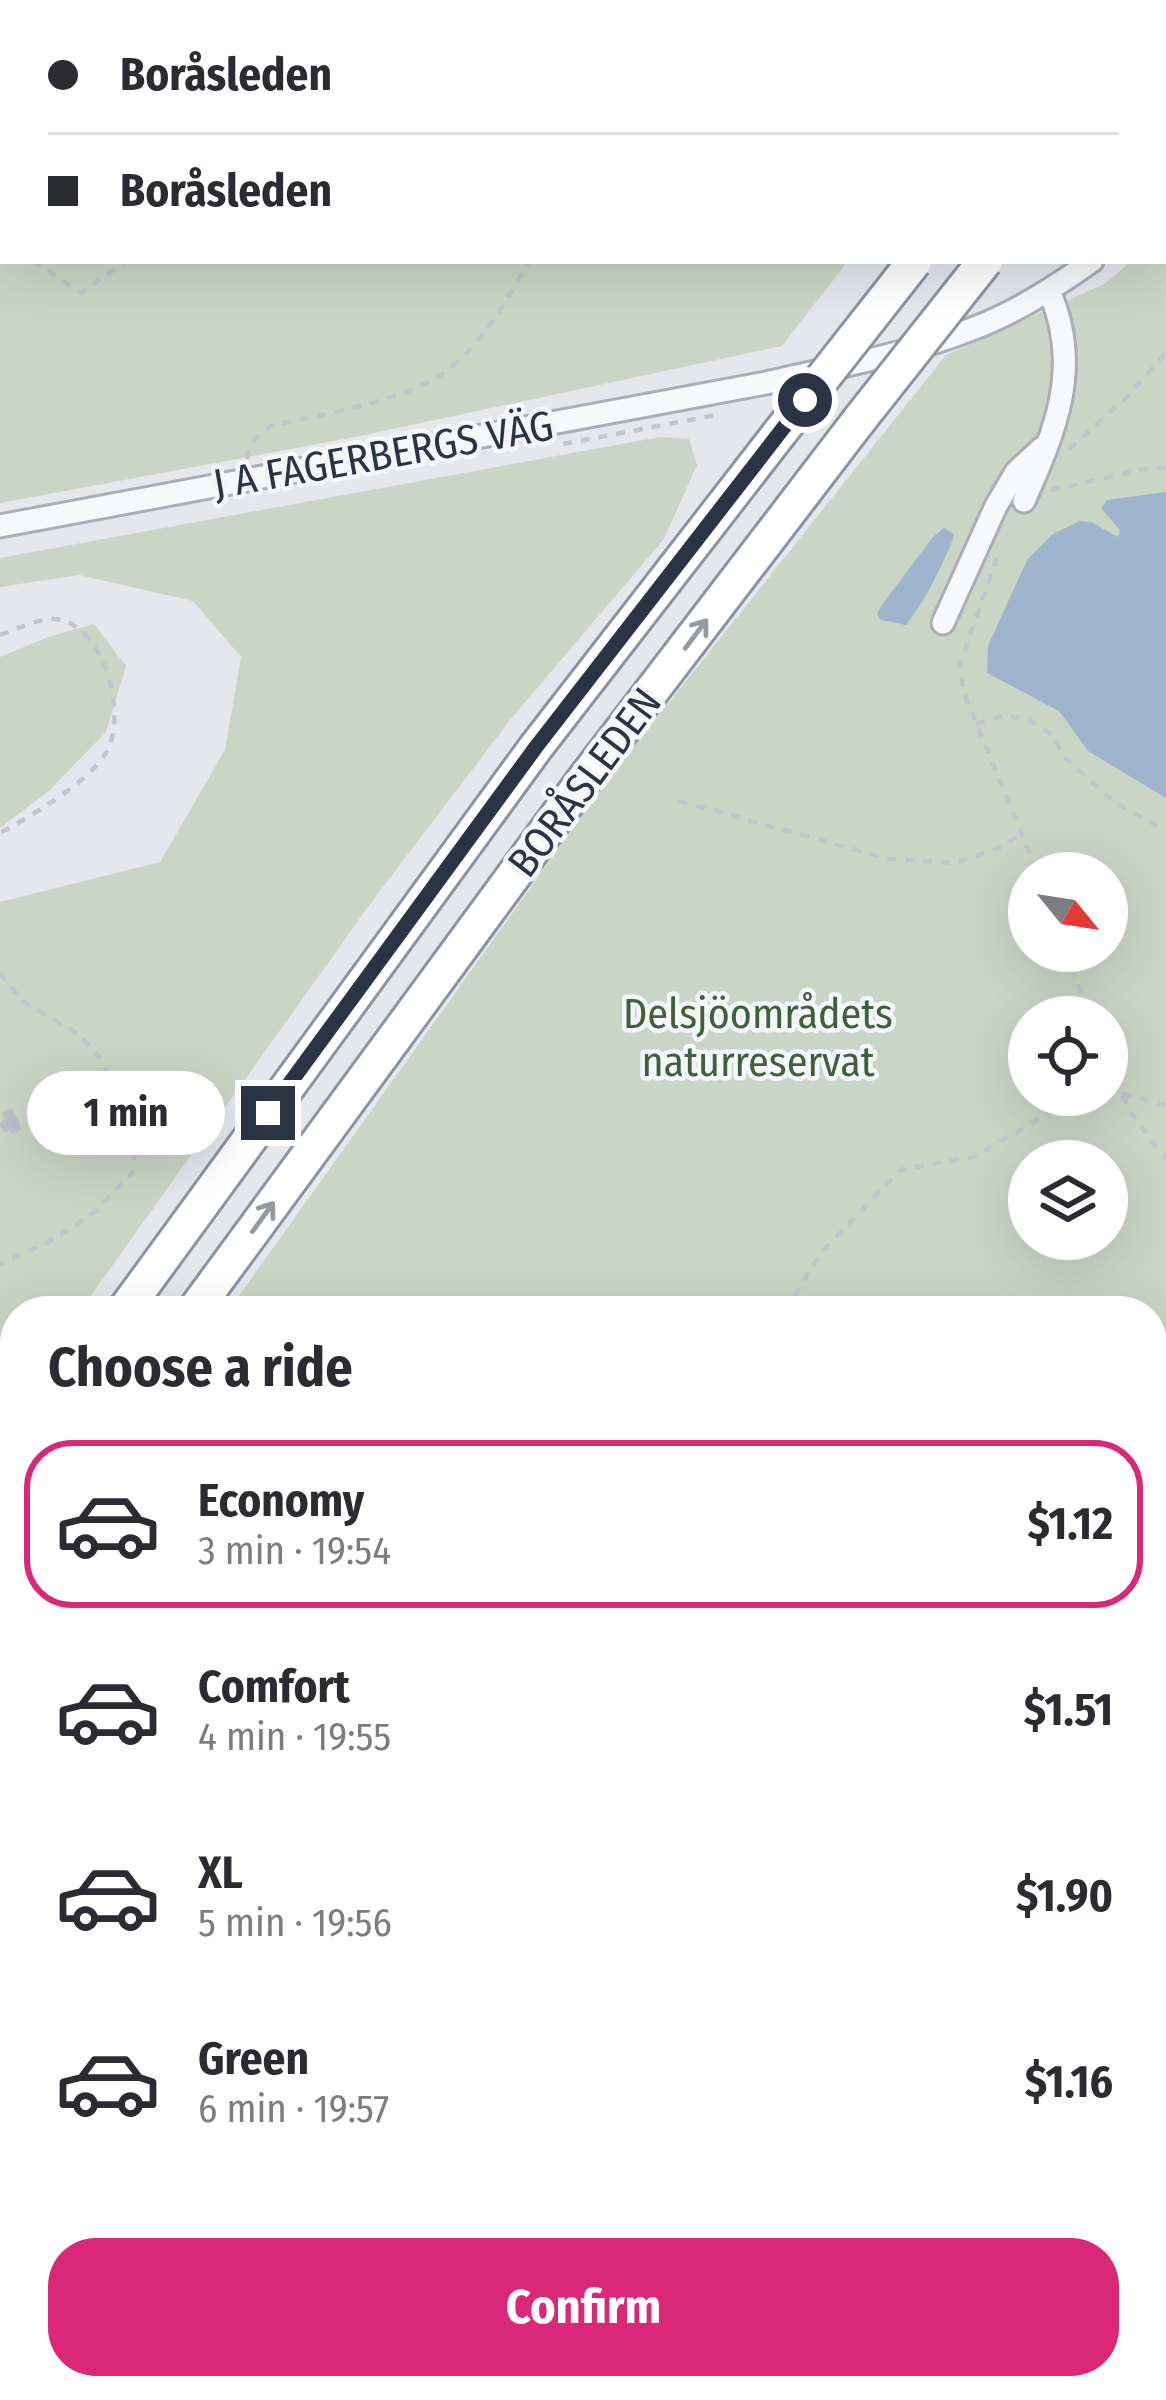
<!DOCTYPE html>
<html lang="en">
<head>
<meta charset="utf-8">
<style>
  body { margin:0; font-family:"Fira Sans Condensed",sans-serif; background:#f2f2f3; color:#2b2b33; height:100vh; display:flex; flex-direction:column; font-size:45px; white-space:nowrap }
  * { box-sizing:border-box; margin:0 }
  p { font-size:39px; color:#7c7c81 }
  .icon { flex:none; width:66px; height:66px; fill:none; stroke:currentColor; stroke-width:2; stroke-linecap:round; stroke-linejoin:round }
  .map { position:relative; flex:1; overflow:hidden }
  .drawer { position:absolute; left:0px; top:1296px; width:1167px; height:1104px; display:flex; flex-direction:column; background:#fff; border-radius:48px 48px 0 0; box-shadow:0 12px 48px #0002 }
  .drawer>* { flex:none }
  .guide { position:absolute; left:0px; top:0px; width:1167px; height:264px; box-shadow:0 12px 48px #0002; display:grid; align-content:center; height:264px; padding:0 48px; background:#fff }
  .needle { width:78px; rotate:120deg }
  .fabs { position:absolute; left:1008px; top:852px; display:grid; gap:24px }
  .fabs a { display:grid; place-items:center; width:120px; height:120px; border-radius:50%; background:#fff; box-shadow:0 12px 48px #0002; font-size:60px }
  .end { position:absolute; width:54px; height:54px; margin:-27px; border:15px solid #2b3445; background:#fff; box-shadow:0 0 0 6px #fff }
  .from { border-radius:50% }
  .bubble { position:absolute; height:84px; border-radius:42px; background:#fff; box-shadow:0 12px 48px #0002; font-size:39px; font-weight:700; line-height:84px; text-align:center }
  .guide b { display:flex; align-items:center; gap:42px; height:114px; font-size:45px }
  .guide b+b { border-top:3px solid #e1e1e2 }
  .guide i { width:30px; height:30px; background:#2b2b33 }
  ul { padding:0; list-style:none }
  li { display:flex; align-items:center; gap:36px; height:168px; margin:0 24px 18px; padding:0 24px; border:6px solid transparent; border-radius:48px }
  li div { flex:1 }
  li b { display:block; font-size:45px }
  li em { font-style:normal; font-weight:700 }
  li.current { border-color:#db2777 }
  li>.icon { width:108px; height:108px; stroke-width:1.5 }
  h2 { padding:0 48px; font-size:54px; line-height:144px }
  .action { display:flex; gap:24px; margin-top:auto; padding:24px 48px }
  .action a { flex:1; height:138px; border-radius:48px; background:#db2777; color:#fff; font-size:48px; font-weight:700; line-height:138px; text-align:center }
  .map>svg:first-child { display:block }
</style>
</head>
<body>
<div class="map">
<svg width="1166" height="2400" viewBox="0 0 1166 2400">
  <rect width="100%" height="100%" fill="#e4e7ec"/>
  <path fill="#c9d6c5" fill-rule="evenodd" d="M0 0H1050L1048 3H3V261H848L782 346 355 437 0 503Z
    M1166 233V2400H0V1631L15 1610V2385H1152V1311H228L611 775 946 355 1104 284 1132 261H1164ZM1029 873H1107V951H1029ZM1029 1017H1107V1095H1029ZM1029 1161H1107V1239H1029Z
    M660 437 689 439 697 465 664 539 510 720 370 904 80 1311H15V1400L0 1420V902L160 862 225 750 241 657 193 601 79 575 0 587V558Z
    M94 624 126 666 106 732 50 790 0 828V657L48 637Z"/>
  <path fill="#9fb4cc" d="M1166 492V798L1088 751 1059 711 987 673 988 646 1027 560 1053 534 1080 521 1091 522 1118 537 1120 530 1101 508 1107 500Z
    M944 528 954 534 952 542C939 571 926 600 906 625L881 620 877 614 881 606 932 538Z
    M1166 1659V2400H1030L1024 2385H1152V1674Z"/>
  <path fill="#bbc0ca" d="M12 1108 22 1129 12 1134 10 1130 4 1133 0 1124 4 1119 2 1113Z"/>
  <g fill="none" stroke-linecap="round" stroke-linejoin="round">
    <g stroke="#a9aeb7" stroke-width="27">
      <path id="minor" d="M1164 207 1166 206
        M1024 501C1055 431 1083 367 1049 291
        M0 526 766 383C834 367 907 355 972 329 1015 313 1055 287 1092 261
        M943 623 996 506 1016 472 1042 448"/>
    </g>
    <g stroke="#8b94a3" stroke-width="39">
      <path id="highway" d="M1125 3 1127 0
        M1164 37 1166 34
        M124 1311 536 747 778 435
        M194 1311 583 781 860 419
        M0 1484 15 1463
        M0 1582 15 1561"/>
    </g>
    <path stroke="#c2c5cb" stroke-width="4.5" stroke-dasharray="9 9" stroke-linecap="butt" d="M759 3 761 0
      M903 3 908 0
      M0 124 3 135
      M0 245 3 244
      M33 261 81 293 126 261
      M563 444 722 414
      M1069 449 1125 399 1166 353
      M248 459C246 443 259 435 271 426 322 414 410 401 450 368 485 340 507 299 529 261
      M1051 490 1145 469 1166 468
      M997 558 960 664 963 691 1038 873
      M0 635C17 629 44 615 62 620 106 632 129 720 104 756 82 787 32 815 0 833
      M976 724 1006 715 1028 720 1053 735 1063 756 1113 801 1166 831
      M679 801 889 859 955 863 997 849 1023 833
      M1066 951 1090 1017
      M0 973 22 1001 77 1033 102 1060 136 1144 132 1173 96 1211 49 1242 0 1264
      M1107 1063 1132 1115 1166 1159
      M1122 1094 1166 1105
      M805 1311 795 1295 820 1254 900 1170 973 1157 1081 1095
      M1152 1365 1166 1331
      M0 1369 15 1366
      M0 2303 15 2299
      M279 2385 289 2400
      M852 2400 863 2385"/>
    <use href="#minor" stroke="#f7f8fa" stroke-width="21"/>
    <use href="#highway" stroke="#fff" stroke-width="33"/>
    <g stroke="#8b94a3" stroke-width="39" stroke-linecap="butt">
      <path id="highway-bridge" d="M860 419 985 261
        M778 435 914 262"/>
    </g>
    <use href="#highway-bridge" stroke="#fff" stroke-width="33"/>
  </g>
  <defs><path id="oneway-shaft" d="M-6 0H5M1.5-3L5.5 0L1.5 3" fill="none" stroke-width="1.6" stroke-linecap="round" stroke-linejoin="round" transform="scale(3)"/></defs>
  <g stroke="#959aa2">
    <use href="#oneway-shaft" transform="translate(696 634) rotate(-53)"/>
    <use href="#oneway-shaft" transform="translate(263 1217) rotate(-54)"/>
  </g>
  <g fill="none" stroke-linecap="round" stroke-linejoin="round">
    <path stroke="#2b3445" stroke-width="15" d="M268 1113 536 747 805 400"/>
  </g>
  <g text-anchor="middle" stroke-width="9" stroke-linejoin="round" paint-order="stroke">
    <g font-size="42" fill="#2b3445" stroke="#f4f6f9">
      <text transform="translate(383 454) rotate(-10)" y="15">J A FAGERBERGS VÄG</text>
      <text transform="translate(584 782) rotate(-53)" y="15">BORÅSLEDEN</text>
    </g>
    <g font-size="42" fill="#3f6138" stroke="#f4f6f9">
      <text x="758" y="1028">Delsjöområdets<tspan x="758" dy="48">naturreservat</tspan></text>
    </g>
  </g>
</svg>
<div class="fabs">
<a><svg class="needle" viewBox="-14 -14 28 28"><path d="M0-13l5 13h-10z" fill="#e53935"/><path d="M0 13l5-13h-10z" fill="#7c7c81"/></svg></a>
<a><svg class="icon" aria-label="locate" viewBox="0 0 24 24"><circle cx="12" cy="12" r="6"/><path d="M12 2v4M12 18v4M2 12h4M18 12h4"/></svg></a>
<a><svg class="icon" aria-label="layers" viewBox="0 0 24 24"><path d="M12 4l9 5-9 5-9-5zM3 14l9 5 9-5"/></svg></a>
</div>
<i class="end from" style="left:805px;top:400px"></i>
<i class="end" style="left:268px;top:1113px"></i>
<div class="bubble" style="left:27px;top:1071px;width:198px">1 min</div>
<div class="guide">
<b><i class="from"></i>Boråsleden</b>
<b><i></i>Boråsleden</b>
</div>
<section class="drawer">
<h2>Choose a ride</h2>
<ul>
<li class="current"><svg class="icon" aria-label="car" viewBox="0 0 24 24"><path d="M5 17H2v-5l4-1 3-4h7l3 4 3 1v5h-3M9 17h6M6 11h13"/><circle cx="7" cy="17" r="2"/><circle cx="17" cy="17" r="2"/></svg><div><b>Economy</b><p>3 min · 19:54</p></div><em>$1.12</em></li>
<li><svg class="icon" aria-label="car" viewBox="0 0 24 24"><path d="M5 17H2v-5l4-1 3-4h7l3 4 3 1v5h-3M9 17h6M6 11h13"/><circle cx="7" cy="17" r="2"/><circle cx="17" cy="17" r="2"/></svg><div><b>Comfort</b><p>4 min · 19:55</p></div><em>$1.51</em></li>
<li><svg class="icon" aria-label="car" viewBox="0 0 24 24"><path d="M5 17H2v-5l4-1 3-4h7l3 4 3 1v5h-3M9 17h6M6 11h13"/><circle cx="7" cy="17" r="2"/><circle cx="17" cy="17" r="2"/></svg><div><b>XL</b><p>5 min · 19:56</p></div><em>$1.90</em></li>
<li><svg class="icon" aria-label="car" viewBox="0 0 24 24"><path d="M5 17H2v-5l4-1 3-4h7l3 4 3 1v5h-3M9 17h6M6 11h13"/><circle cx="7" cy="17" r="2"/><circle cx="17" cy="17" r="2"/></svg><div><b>Green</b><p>6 min · 19:57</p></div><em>$1.16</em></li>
</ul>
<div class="action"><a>Confirm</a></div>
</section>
</div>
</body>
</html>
